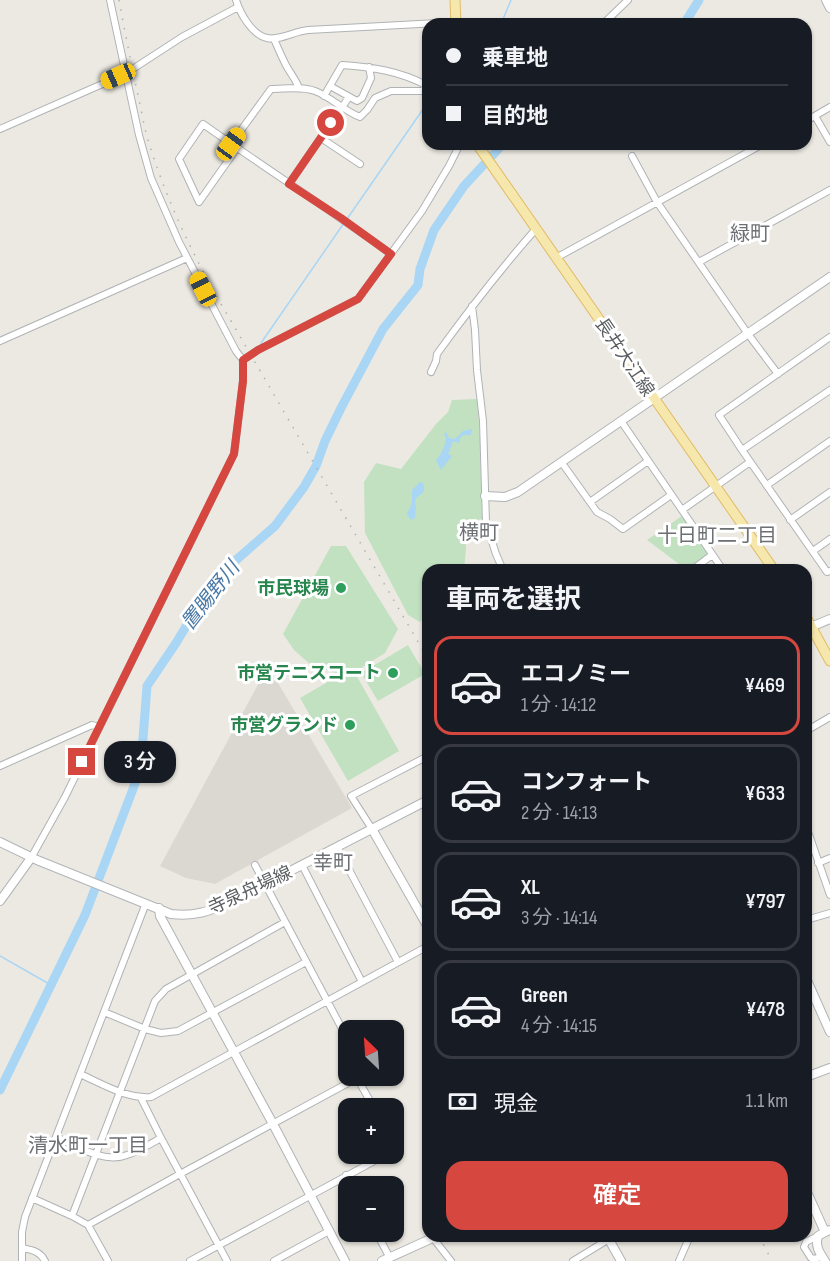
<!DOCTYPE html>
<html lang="ja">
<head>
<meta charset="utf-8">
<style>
  body { margin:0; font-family:"Sofia Sans Condensed","Noto Sans JP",sans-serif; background:#242831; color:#f1f3f6; height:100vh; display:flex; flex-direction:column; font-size:22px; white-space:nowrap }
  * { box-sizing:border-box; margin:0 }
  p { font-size:20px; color:#9ea1a6 }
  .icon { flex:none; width:33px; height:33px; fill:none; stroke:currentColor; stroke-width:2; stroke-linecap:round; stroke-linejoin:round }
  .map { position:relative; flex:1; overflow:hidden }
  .panel { position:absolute; left:422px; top:564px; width:390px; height:678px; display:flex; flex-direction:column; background:#171b24; border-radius:18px; box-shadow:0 2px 4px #0004 }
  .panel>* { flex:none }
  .top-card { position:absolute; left:422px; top:18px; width:390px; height:132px; border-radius:18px; box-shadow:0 2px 4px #0004; display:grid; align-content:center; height:132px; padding:0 24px; background:#171b24 }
  .needle { width:39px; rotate:335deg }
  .tools { position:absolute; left:338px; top:1020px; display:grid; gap:12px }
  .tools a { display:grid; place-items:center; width:66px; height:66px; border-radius:12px; background:#171b24; box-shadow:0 2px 4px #0004; font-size:30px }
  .end { position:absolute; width:27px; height:27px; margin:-14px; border:8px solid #d5473f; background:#fff; box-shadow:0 0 0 3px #fff }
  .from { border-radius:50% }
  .bubble { position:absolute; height:42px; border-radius:18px; background:#171b24; box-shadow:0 2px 4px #0004; font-size:20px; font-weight:600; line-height:42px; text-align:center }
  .car { position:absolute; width:18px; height:36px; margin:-18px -9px; border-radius:8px; box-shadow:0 0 4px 2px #0007; background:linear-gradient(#f5c518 24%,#345 0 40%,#f5c518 0 76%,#345 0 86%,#f5c518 0) }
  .top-card b { display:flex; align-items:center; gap:21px; height:57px; font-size:22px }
  .top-card b+b { border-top:2px solid #363941 }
  .top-card i { width:15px; height:15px; background:#f1f3f6 }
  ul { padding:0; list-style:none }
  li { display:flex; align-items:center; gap:18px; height:99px; margin:0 12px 9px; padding:0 12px; border:3px solid #363941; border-radius:18px }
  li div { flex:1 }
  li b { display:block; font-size:22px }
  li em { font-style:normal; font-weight:600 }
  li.active { border-color:#d5473f }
  li>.icon { width:54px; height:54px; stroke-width:1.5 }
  h2 { padding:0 24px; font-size:27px; line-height:72px }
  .pay { display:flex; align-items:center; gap:15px; height:66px; padding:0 24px; font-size:22px }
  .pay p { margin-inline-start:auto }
  .cta { display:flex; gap:12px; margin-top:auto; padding:12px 24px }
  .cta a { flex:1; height:69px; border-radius:18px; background:#d5473f; color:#fff; font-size:24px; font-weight:600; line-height:69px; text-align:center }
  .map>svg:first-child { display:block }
</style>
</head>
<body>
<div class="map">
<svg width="830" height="1261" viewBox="0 0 830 1261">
  <rect width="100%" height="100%" fill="#ece9e2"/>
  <path fill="#dbd8d1" d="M268 666 352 808 215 884 186 878 160 866Z"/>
  <path fill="#c2e1c1" d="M477 399 480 438 482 519 464 523 466 549 464 570H428L427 614 420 622 408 615 365 533 364 482 376 463 401 469 436 424 448 412 452 400Z
    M682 516 708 554 687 570 647 540Z
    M331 546H346L398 629 385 653 361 668 336 673 311 665 294 650 283 634Z
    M408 645 425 674 378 701 361 673Z
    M355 673 399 751 348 781 300 698 338 676Z"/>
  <path fill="#a9d6f5" d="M472 429 471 435H463L460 438 459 443 453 441 448 454 452 456 441 470 436 460C442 454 445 446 446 438L444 434 446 432 449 438 455 439 463 431Z
    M420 482 423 483C427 495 420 493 415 500L416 508 415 518 411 520 407 514 412 503V490Z"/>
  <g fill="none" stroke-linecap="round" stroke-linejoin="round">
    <path stroke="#a9d6f5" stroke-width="1.5" d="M501 24 511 0
      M347 219 428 102
      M261 343 344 223
      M0 956 51 985"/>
    <path stroke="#a9d6f5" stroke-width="9" d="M684 24 699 0
      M0 1090 85 915 133 789 141 765 147 686 176 643 199 605 235 561 275 526 304 487 316 466 325 441 341 408 383 329 418 285 420 269 434 230 464 186 503 144"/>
    <g stroke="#b0b3b6" stroke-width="8">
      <path id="minor" d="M236 0C240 13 252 35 267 38 280 41 295 31 308 30 357 27 407 25 456 22
        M603 24 628 0
        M274 39C278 48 282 58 287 67 291 74 296 80 299 88
        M330 86 357 101 362 98 371 78 369 67
        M324 96 342 65C372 67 399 71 426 85L428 83
        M815 116 830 142
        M806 121 830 107
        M0 129 125 74 182 37 238 7
        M321 138 360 164
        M231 144 271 89C285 89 302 86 315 91 331 97 344 111 360 117L367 110 375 98 391 91H423L426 85
        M237 148 199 202 179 159 203 124C265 168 329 209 391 254
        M632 156 657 202 748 334 778 374
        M289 184 349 97
        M556 258 763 144
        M699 262 830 190
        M472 306 475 330 477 370 483 421 486 523 496 554 503 570
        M0 341 187 258
        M243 360 258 350 358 299 422 211 449 166 460 144
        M431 372 436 361 437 354C468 311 500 270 535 230
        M830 390 742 450 827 572 830 571
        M621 421 723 570
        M742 450 719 415 830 337
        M562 463 597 512 610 519 623 529 671 495
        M767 485 830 441
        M590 502 648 461
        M682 510 750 462
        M790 520 830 492
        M813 551 830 539
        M692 570 712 555
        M806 731 830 717
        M0 766 92 725 99 727
        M806 826 830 895
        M372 829 351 796 428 756
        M337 847 398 962
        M31 858 65 797 234 454 243 381V360L236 351 179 242 151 178 139 135 110 0
        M818 863 830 858
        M255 865 348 1040
        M302 865 362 982
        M806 920 830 913
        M104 1012 145 1029 161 1033 178 1031 306 962
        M80 1074C102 1084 127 1099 151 1097L428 946
        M357 1078 374 1108
        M141 1098 161 1138 227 1261
        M56 1137C77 1146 104 1164 127 1155 139 1151 150 1144 161 1138
        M393 1142 397 1148 393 1150
        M346 1175 352 1186
        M32 1198 72 1216 88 1225 108 1261
        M72 1216 155 1001 166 989 285 922
        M88 1225 180 1174 361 1076
        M376 1232 390 1258
        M818 1236 806 1242 804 1247 811 1258 815 1259 822 1256
        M433 1238 451 1261
        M22 1248C32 1250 40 1251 45 1261
        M22 1261V1232L25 1217 146 903
        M190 1261 387 1154
        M274 1261 329 1231
        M573 1261 609 1239
        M679 1261 690 1236"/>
    </g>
    <g stroke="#b0b3b6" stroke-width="10">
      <path id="tertiary" d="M485 496 505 497 518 492 830 277
        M372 829 428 927
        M0 901 31 858
        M159 908 160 916 273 1124 345 1261
        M806 978 830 1032
        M806 1077 830 1068
        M806 1190 825 1232 818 1236C815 1246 819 1252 825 1261
        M607 1236 621 1261
        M382 1261 437 1236"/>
    </g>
    <g stroke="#b2b5b8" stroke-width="10">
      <path id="secondary" d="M826 0 830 8
        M806 629 830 619
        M0 842 37 860 171 914C197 917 209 911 232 901L428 800
        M825 1232 830 1230"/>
    </g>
    <g stroke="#e1bb66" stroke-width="11">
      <path id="primary" d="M455 0 456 24
        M477 144 774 570
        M806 617 830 661"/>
    </g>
    <use href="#minor" stroke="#fff" stroke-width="6"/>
    <use href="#tertiary" stroke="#fff" stroke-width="8"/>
    <use href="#secondary" stroke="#fff" stroke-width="8"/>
    <use href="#primary" stroke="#f6e8ad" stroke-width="9"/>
    <path stroke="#b0b1b1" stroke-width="1.5" stroke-dasharray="1.5 8" stroke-linecap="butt" d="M119 0C125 33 132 67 139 100 142 113 144 127 148 140 165 196 189 247 217 297L428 659
      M759 1236 772 1261"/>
  </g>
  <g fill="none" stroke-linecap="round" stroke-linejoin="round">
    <path stroke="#d5473f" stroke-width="8" d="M82 762 234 454 243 381V360L258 350 358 299 391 254 341 218 289 184 331 123"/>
  </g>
  <g fill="#2e9e5b" stroke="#fff" stroke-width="2">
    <circle cx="341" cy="588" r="6"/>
    <circle cx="393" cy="673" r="6"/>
    <circle cx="350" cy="725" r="6"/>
  </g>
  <g text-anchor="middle" stroke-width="6" stroke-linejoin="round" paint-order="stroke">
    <g font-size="18" fill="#5b5e61" stroke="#fff">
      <text transform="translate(625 357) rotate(56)" y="6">長井大江線</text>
      <text transform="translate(250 890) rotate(-25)" y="6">寺泉舟場線</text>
    </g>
    <g font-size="18" font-weight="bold" fill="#27864d" stroke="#fff" text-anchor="end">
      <text x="329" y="594">市民球場</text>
      <text x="381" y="679">市営テニスコート</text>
      <text x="338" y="731">市営グランド</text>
    </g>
    <g font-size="20" fill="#6c7073" stroke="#fff">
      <text x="750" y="240">緑町</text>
      <text x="479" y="539">横町</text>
      <text x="717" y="542">十日町二丁目</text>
      <text x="333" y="869">幸町</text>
      <text x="88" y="1152">清水町一丁目</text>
    </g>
    <g font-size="20" font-style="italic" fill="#4978a5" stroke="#fff">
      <text transform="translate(210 595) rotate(-52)" y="7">置賜野川</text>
    </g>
  </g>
</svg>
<div class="tools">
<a><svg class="needle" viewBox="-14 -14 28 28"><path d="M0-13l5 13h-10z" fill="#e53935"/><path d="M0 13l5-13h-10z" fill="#9ea1a6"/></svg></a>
<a>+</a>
<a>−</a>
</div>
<i class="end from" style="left:331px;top:123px"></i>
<i class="end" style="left:82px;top:762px"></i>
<div class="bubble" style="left:104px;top:741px;width:72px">3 分</div>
<i class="car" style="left:118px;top:76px;rotate:246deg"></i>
<i class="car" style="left:231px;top:144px;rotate:36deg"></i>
<i class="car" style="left:203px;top:289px;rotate:333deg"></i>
<div class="top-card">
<b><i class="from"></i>乗車地</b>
<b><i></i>目的地</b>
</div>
<section class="panel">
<h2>車両を選択</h2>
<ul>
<li class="active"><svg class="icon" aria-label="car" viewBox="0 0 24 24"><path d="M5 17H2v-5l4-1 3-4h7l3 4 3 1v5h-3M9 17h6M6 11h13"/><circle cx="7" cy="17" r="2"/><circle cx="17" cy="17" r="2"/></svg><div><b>エコノミー</b><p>1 分 · 14:12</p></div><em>¥469</em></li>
<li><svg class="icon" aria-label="car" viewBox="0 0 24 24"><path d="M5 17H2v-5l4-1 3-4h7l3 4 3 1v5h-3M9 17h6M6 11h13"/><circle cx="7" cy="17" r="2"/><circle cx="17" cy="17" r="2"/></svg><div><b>コンフォート</b><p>2 分 · 14:13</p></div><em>¥633</em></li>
<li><svg class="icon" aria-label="car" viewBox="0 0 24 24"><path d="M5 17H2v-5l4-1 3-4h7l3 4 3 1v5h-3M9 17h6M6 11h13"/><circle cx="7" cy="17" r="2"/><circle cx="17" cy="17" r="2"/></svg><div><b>XL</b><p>3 分 · 14:14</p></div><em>¥797</em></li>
<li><svg class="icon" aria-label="car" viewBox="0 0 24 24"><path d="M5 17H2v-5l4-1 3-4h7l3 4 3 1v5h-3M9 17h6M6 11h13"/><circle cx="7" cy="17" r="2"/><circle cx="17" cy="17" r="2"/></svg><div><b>Green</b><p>4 分 · 14:15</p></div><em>¥478</em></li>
</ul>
<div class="pay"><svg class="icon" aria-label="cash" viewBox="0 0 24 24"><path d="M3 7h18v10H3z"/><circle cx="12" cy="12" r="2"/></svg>現金<p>1.1 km</p></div>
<div class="cta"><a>確定</a></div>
</section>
</div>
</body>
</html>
